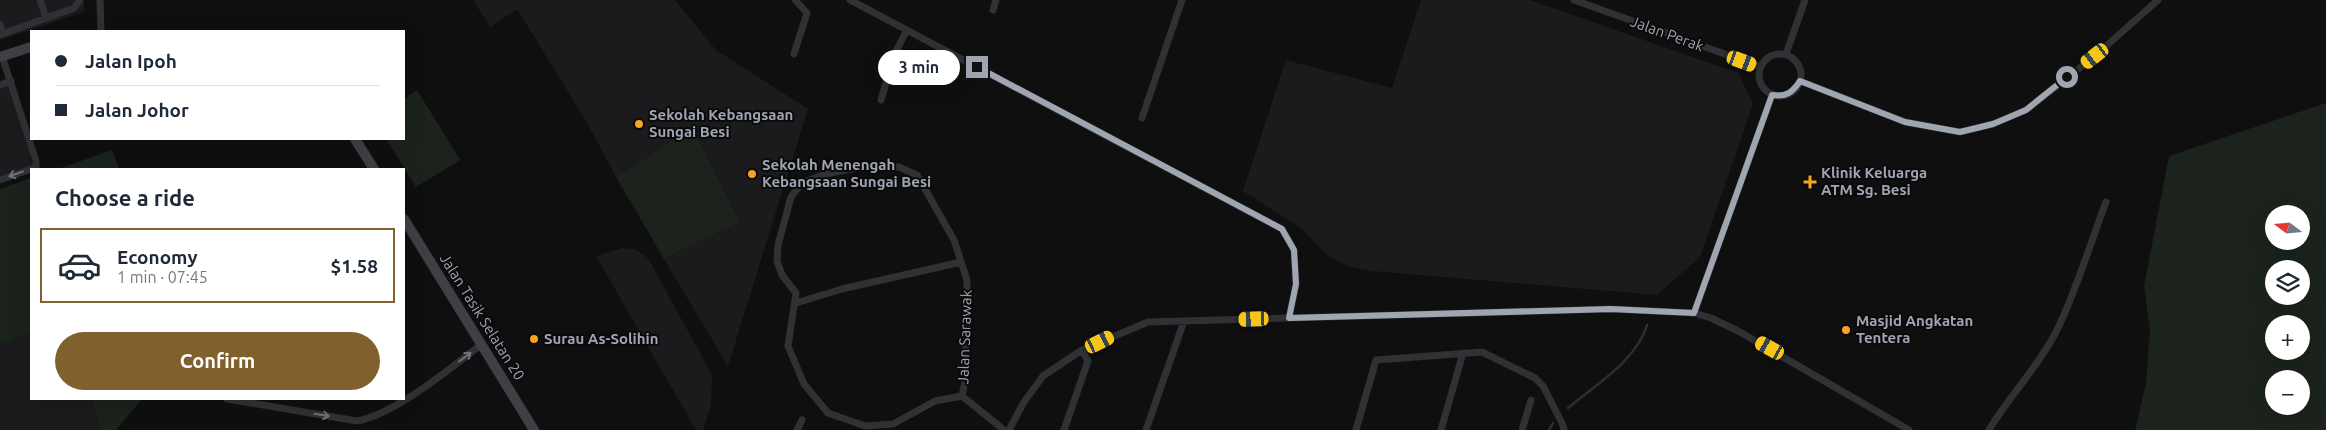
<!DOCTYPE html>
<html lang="en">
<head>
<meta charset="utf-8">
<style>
  body { margin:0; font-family:Ubuntu,sans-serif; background:#f6f6f7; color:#1f2937; height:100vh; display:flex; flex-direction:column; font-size:19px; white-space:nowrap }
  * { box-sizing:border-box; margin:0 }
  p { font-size:16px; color:#747a83 }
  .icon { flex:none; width:28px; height:28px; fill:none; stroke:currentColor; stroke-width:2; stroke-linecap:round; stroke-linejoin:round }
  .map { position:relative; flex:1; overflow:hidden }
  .drawer { position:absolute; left:30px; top:168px; width:375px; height:232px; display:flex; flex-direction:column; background:#fff; border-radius:0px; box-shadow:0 5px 20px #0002 }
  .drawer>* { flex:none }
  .guide { position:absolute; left:30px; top:30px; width:375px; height:110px; border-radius:0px; box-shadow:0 5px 20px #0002; display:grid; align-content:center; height:110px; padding:0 25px; background:#fff }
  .needle { width:32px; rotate:286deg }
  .controls { position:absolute; left:2265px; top:205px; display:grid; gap:10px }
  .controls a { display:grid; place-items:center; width:45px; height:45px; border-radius:50%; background:#fff; box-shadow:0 5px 20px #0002; font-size:25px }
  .end { position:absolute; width:22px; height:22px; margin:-11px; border:6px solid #9fa6b2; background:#111; box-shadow:0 0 0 2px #111 }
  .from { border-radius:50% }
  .bubble { position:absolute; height:35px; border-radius:18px; background:#fff; box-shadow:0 5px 20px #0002; font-size:16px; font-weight:600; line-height:35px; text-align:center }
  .car { position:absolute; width:15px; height:30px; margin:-15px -8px; border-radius:6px; box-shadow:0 0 4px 1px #0007; background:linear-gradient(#f5c518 24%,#345 0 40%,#f5c518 0 76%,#345 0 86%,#f5c518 0) }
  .guide b { display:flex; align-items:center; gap:18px; height:48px; font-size:19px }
  .guide b+b { border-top:1px solid #e0e1e3 }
  .guide i { width:12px; height:12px; background:#1f2937 }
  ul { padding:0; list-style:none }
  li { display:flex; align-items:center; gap:15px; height:75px; margin:0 10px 8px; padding:0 15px; border:2px solid #e0e1e3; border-radius:0px }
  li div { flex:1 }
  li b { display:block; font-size:19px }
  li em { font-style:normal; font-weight:600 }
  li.active { border-color:#80612d }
  li>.icon { width:45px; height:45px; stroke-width:1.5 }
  h2 { padding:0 25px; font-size:22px; line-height:60px }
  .cta { display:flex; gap:10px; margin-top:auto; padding:10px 25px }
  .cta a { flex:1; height:58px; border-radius:30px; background:#80612d; color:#fff; font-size:20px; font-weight:600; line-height:58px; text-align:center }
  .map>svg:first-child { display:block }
</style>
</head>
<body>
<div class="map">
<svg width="2326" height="430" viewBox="0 0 2326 430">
  <rect width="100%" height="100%" fill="#0f0f10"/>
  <path fill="#1b1b1d" d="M0 0H84V12L0 40Z
    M473 0H675L716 50 808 109 728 366 664 259 740 222 693 127 616 177 586 121 517 9 490 27Z
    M1421 0H1530L1738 73 1753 104 1700 257 1657 295 1372 271 1352 267 1339 262 1325 253 1301 228 1243 191 1286 60 1392 88Z
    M10 84 33 165 0 176V88Z
    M622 248 635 249 648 258 712 375 711 405 703 430H696L596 256Z
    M31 333V399H93L101 430H0V345Z"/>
  <path fill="#1b231c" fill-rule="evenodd" d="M417 90 460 160 416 187 386 139H404V99Z
    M2326 103V430H2135L2146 383 2150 330 2144 286 2169 156ZM2274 214H2301V241H2274ZM2274 269H2301V296H2274ZM2274 324H2301V351H2274ZM2274 379H2301V406H2274Z
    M693 127 740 222 664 259 616 177Z
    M112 150 119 169H58Z
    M31 178V333L0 345V189Z
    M93 399H142L116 430H101Z"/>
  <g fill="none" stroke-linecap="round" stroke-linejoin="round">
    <path stroke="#273036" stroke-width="2.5" d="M1568 408C1595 385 1637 360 1647 325
      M1549 430 1553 423"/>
    <path stroke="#303135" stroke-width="7" d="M40 0 46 18
      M100 0 101 31
      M850 0 1282 229 1294 250 1296 284 1289 318
      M1574 0 1761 67
      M993 10 996 0
      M0 24 3 34
      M0 35 74 8 80 0
      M794 54 807 13 795 0
      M1786 54 1805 0
      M1759 75a21 21 0 1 1 42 0a21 21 0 1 1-42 0Z
      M2 56 36 161V167L32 169
      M1800 81 1905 122 1960 132 1993 124 2026 110 2095 56 2158 0
      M0 85 11 81
      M881 100 895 53 907 30
      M1142 118 1182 0
      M0 180 31 169
      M796 303 842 289 961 262
      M1694 313 1772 95
      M962 396 935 401 893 424 865 426 828 413 804 384 788 346 796 293 782 275 777 261 778 245 791 197 802 183 825 174 862 167H899L917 175 954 240 967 280 965 382 962 396 1004 430
      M227 399 357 421C396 414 450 368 482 344
      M797 430 802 420
      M1009 430 1024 402 1043 376 1082 350 1148 322 1611 309 1694 313 1711 318 1738 331 1909 430
      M1064 430 1088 361 1082 350
      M1146 430 1184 321
      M1356 430 1376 360 1482 352 1535 378 1543 386 1562 423 1564 430
      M1441 430 1463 353
      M1522 430 1531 400
      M1989 430C2010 395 2039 366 2057 330 2077 289 2090 244 2106 202"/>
    <path stroke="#3e4045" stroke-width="10" d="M0 57 31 47
      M355 139 374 169
      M404 219 534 430"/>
  </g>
  <defs><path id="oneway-shaft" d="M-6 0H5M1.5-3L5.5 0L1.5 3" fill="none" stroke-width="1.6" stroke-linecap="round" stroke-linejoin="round" transform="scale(1.25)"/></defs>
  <g stroke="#6d717a">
    <use href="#oneway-shaft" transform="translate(16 174) rotate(161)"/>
    <use href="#oneway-shaft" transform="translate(465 357) rotate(-37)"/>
    <use href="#oneway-shaft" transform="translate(322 415) rotate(9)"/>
  </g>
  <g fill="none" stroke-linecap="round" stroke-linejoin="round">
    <path stroke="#9fa6b2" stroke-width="6" d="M977 67 1282 229 1294 250 1296 284 1289 318 1611 309 1694 313 1772 95C1786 97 1792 93 1800 81L1905 122 1960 132 1993 124 2026 110 2067 77"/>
  </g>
  <g fill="#f6a521" stroke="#0a0a0b" stroke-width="2">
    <circle cx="639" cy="124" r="5"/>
    <circle cx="752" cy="174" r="5"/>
    <path d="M1807.5 174.5h5v5h5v5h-5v5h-5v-5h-5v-5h5z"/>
    <circle cx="1846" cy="330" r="5"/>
    <circle cx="534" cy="339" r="5"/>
  </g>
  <g text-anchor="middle" stroke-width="4" stroke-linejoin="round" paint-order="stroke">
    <g font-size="15" fill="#9fa6b2" stroke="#0a0a0b">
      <text transform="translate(1667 34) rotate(20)" y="5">Jalan Perak</text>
      <text transform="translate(482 317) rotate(58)" y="5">Jalan Tasik Selatan 20</text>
      <text transform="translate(965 337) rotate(-88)" y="5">Jalan Sarawak</text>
    </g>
    <g font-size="15" font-weight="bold" fill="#9fa6b2" stroke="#0a0a0b" text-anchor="start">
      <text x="649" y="120">Sekolah Kebangsaan<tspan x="649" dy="17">Sungai Besi</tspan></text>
      <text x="762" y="170">Sekolah Menengah<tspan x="762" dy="17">Kebangsaan Sungai Besi</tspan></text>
      <text x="1821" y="178">Klinik Keluarga<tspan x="1821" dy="17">ATM Sg. Besi</tspan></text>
      <text x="1856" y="326">Masjid Angkatan<tspan x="1856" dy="17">Tentera</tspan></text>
      <text x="544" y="344">Surau As-Solihin</text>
    </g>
  </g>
</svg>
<div class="controls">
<a><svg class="needle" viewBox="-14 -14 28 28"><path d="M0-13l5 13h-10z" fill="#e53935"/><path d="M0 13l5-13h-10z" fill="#747a83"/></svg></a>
<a><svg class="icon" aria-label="layers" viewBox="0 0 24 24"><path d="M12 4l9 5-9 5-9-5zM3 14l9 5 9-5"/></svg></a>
<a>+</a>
<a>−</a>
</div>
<i class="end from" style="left:2067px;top:77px"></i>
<i class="end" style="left:977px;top:67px"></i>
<div class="bubble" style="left:878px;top:50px;width:82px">3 min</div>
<i class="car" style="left:2095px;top:56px;rotate:232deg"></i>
<i class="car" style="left:1742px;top:61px;rotate:110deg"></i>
<i class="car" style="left:1254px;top:319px;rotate:268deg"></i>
<i class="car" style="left:1100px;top:342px;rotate:64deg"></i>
<i class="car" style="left:1770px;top:348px;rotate:299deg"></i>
<div class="guide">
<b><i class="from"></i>Jalan Ipoh</b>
<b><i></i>Jalan Johor</b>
</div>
<section class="drawer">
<h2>Choose a ride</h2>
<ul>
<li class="active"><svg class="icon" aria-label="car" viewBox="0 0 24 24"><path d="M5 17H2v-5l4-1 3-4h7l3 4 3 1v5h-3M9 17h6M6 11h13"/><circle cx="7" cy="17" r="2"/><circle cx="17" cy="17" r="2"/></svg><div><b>Economy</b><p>1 min · 07:45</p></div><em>$1.58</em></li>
</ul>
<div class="cta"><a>Confirm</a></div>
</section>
</div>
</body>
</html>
